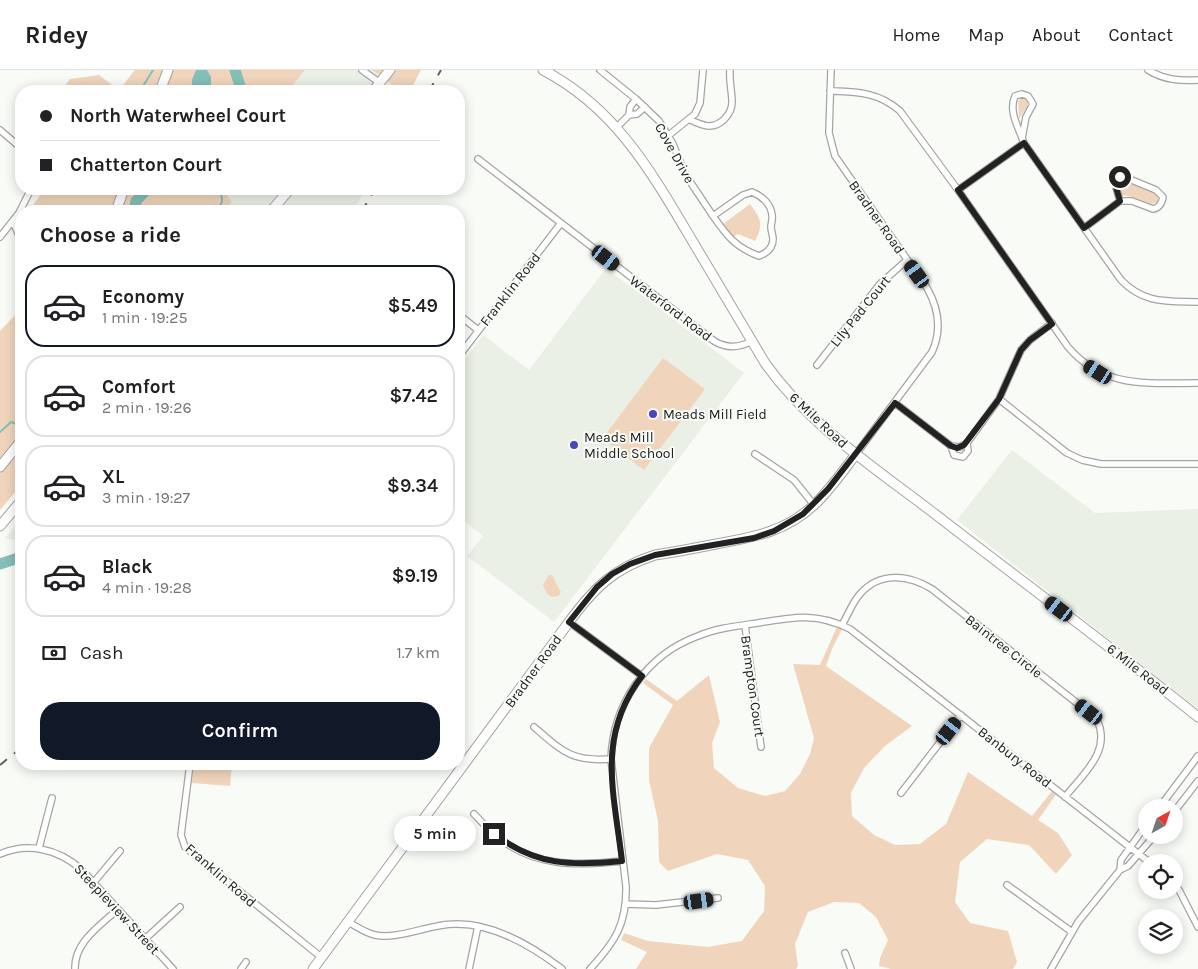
<!DOCTYPE html>
<html lang="en">
<head>
<meta charset="utf-8">
<style>
  body { margin:0; font-family:Karla,sans-serif; background:#f2f2f2; color:#202124; height:100vh; display:flex; flex-direction:column; font-size:19px; white-space:nowrap }
  * { box-sizing:border-box; margin:0 }
  p { font-size:16px; color:#757577 }
  .icon { flex:none; width:28px; height:28px; fill:none; stroke:currentColor; stroke-width:2; stroke-linecap:round; stroke-linejoin:round }
  .map { position:relative; flex:1; overflow:hidden }
  .drawer { position:absolute; left:15px; top:135px; width:450px; height:565px; display:flex; flex-direction:column; background:#fff; border-radius:20px; box-shadow:0 2px 12px #0003 }
  .drawer>* { flex:none }
  .banner { position:absolute; left:15px; top:15px; width:450px; height:110px; border-radius:20px; box-shadow:0 2px 12px #0003; display:grid; align-content:center; height:110px; padding:0 25px; background:#fff }
  .needle { width:32px; rotate:40deg }
  .tools { position:absolute; left:1138px; top:729px; display:grid; gap:10px }
  .tools a { display:grid; place-items:center; width:45px; height:45px; border-radius:50%; background:#fff; box-shadow:0 2px 12px #0003; font-size:25px }
  .end { position:absolute; width:22px; height:22px; margin:-11px; border:6px solid #212221; background:#fff; box-shadow:0 0 0 2px #fff }
  .from { border-radius:50% }
  .bubble { position:absolute; height:35px; border-radius:18px; background:#fff; box-shadow:0 2px 12px #0003; font-size:16px; font-weight:600; line-height:35px; text-align:center }
  .car { position:absolute; width:15px; height:30px; margin:-15px -8px; border-radius:6px; box-shadow:0 0 4px 1px #0007; background:linear-gradient(#222 24%,#8ab4d8 0 40%,#222 0 76%,#8ab4d8 0 86%,#222 0) }
  .banner b { display:flex; align-items:center; gap:18px; height:48px; font-size:19px }
  .banner b+b { border-top:1px solid #e0e0e0 }
  .banner i { width:12px; height:12px; background:#202124 }
  ul { padding:0; list-style:none }
  li { display:flex; align-items:center; gap:15px; height:82px; margin:0 10px 8px; padding:0 15px; border:2px solid #e0e0e0; border-radius:20px }
  li div { flex:1 }
  li b { display:block; font-size:19px }
  li em { font-style:normal; font-weight:600 }
  li.on { border-color:#111827 }
  li>.icon { width:45px; height:45px; stroke-width:1.5 }
  h2 { padding:0 25px; font-size:22px; line-height:60px }
  .pay { display:flex; align-items:center; gap:12px; height:55px; padding:0 25px; font-size:19px }
  .pay p { margin-inline-start:auto }
  .primary-button { display:flex; gap:10px; margin-top:auto; padding:10px 25px }
  .primary-button a { flex:1; height:58px; border-radius:20px; background:#111827; color:#fff; font-size:20px; font-weight:600; line-height:58px; text-align:center }
  header { display:flex; align-items:center; gap:30px; box-sizing:border-box; height:70px; padding:0 25px; background:#fff; border-bottom:1px solid #e0e0e0 }
  header strong { font-size:24px }
  nav { display:flex; gap:28px; margin-inline-start:auto; font-size:18px }
  .map>svg:first-child { display:block }
</style>
</head>
<body>
<header>
<strong>Ridey</strong>
<nav><a>Home</a><a>Map</a><a>About</a><a>Contact</a></nav>
</header>
<div class="map">
<svg width="1198" height="899" viewBox="0 0 1198 899">
  <rect width="100%" height="100%" fill="#f9fbf7"/>
  <path fill="#ebf0e6" d="M305 0H372L401 21H288Z
    M222 119H366L353 141H225L232 132Z
    M606 198 744 303 554 552 467 486 483 466 459 447V297L483 265 529 300Z
    M1012 380 1095 443 1198 439V639L957 450Z
    M21 449V471L5 468Z"/>
  <path fill="#f0d5bc" d="M135 0H305L288 21H61L70 9 99 5 119 20Z
    M372 0H421L410 21H401Z
    M1023 28 1027 30 1028 35 1019 49 1018 31Z
    M1122 110 1156 123 1158 126V132L1151 134 1136 128 1122 125 1119 113Z
    M40 119H222L232 132 225 141H29L41 124Z
    M750 134C761 149 764 154 755 171L738 164 733 167 723 154Z
    M21 239V415L0 440V261Z
    M663 288 705 319 644 400 602 369Z
    M549 505H552L561 522 558 526 552 527 547 524 543 515Z
    M837 557 842 559 832 579 826 596 912 656 885 676 864 698 851 723 852 746 874 765 895 775 920 774 946 754 968 702 1032 746 1053 720 1057 723 1038 750 1058 763 1072 785 1056 804 1029 775 987 769 960 792 955 832 970 853 1008 861 1017 892 1013 899H891L879 896 880 888 888 870 876 847 859 833 834 832 808 842 795 874 798 896 796 899H636L647 882 621 870 624 863 648 871 708 877 742 871 764 841 765 816 748 790 717 784 668 801 659 792 658 751 649 710V678L673 635 643 613 646 609 677 631 709 605 720 652 712 673 714 698 738 718 765 726 785 721 800 704 810 684 814 668 793 594 820 595Z
    M193 694H232L230 716 192 713Z"/>
  <path fill="#84bfb8" d="M196 0H207L211 7V21H192V10Z"/>
  <g fill="none" stroke-linecap="round" stroke-linejoin="round">
    <path stroke="#84bfb8" stroke-width="2" d="M140 21 153 0
      M110 119 115 122
      M217 141C223 133 224 128 218 119
      M0 362 11 352 19 355
      M19 487 21 488"/>
    <path stroke="#84bfb8" stroke-width="11" d="M235 0 241 19V21
      M134 141 136 131 147 119
      M0 494 21 487"/>
    <g stroke="#a4a5a2" stroke-width="8">
      <path id="street" d="M362 0 380 13
        M600 0 636 29 659 51 673 74 685 104 713 146
        M831 0 829 63 835 86 927 218C939 239 942 260 932 282L856 384
        M1148 0C1164 10 1180 11 1198 10
        M830 21C857 22 879 22 900 41L958 120 1068 277C1104 319 1148 313 1198 313
        M636 29 630 37 629 45 637 44 645 37
        M690 50C696 52 703 56 709 56 721 56 732 44 732 32 732 22 729 11 730 0
        M617 57 629 45
        M0 60 21 78
        M669 65 695 44 700 33 703 0
        M1022 68 1026 47 1033 34 1028 26 1022 24 1015 26C1008 42 1019 58 1024 73L1121 210C1144 234 1167 231 1198 232
        M478 89 714 271C727 279 739 278 752 271
        M1122 106 1156 120 1163 127C1162 133 1159 138 1153 139L1132 131H1120L1115 114 1118 108Z
        M958 120 1024 73
        M752 122C762 126 771 134 772 145 773 149 771 153 771 157 771 161 773 165 773 169 773 178 767 183 759 186 735 177 727 166 713 146L743 125Z
        M13 152 21 170
        M1084 158 1120 131
        M0 167 19 143 31 119
        M459 245 478 260
        M459 286 561 153
        M817 295 880 214 907 190
        M999 329 1067 383 1082 390 1101 394H1198
        M895 333 951 376 960 377 967 373 999 329 1021 280 1030 270 1052 253
        M951 376 954 385 963 387 968 381 967 373
        M755 384 794 410 814 435
        M569 552 642 606
        M745 555 761 677
        M842 555C848 545 852 533 860 524 880 501 909 505 932 519L1096 648C1113 680 1084 703 1065 727
        M534 657C563 682 572 692 611 689
        M190 694 181 765 185 777 321 887
        M901 723 961 645
        M1159 738 1198 686
        M1174 742 1198 711
        M474 744C481 751 488 759 496 766 534 797 576 796 622 791
        M1146 755 1121 790 1120 800 1128 796 1155 765
        M39 778 52 728
        M0 784C28 772 58 779 81 799L173 899
        M94 812 120 781
        M1174 813 1179 820 1198 857
        M1007 815 1072 862
        M625 834 656 835 718 828
        M348 852C356 856 365 863 375 865 399 870 429 854 455 854 494 853 532 876 562 899
        M145 869 180 837
        M845 883 851 899
        M75 899C74 872 100 856 118 839
        M241 899 246 892
        M469 899 478 856
        M590 899C615 872 627 854 626 816L611 689C613 634 646 585 698 566 717 558 738 556 758 553 792 547 817 542 850 559L1149 792
        M1051 899 1078 852 1120 800"/>
    </g>
    <g stroke="#a4a5a2" stroke-width="11">
      <path id="secondary" d="M543 0C616 38 652 103 693 172 717 212 741 252 765 293 808 354 872 396 931 441 1020 510 1110 576 1198 647
        M160 21 168 0
        M373 21 390 0
        M116 141 124 119
        M271 141 290 119
        M0 397 21 371
        M0 456 21 431
        M313 899 569 552C594 518 614 498 655 485 675 482 696 478 716 474 754 467 785 462 814 435 830 420 843 401 856 384"/>
    </g>
    <use href="#street" stroke="#fff" stroke-width="5.5"/>
    <use href="#secondary" stroke="#fff" stroke-width="9"/>
    <path stroke="#60615f" stroke-width="2" stroke-dasharray="9 9" stroke-linecap="butt" d="M429 21 441 0
      M362 141 375 119
      M0 695 21 678"/>
  </g>
  <g fill="none" stroke-linecap="round" stroke-linejoin="round">
    <path stroke="#212221" stroke-width="6" d="M494 764C537 796 572 796 622 791 614 722 596 666 642 606L569 552 597 517 612 504 630 494 655 485 754 468 774 461 803 444 828 419 895 333 951 376 957 378 964 375 999 329 1021 280 1030 270 1052 254 958 120 1024 73 1084 158 1120 131 1115 114 1120 107"/>
  </g>
  <g fill="#4a46bc" stroke="#f9fbf7" stroke-width="2">
    <circle cx="653" cy="344" r="5"/>
    <circle cx="574" cy="375" r="5"/>
  </g>
  <g text-anchor="middle" stroke-width="4" stroke-linejoin="round" paint-order="stroke">
    <g font-size="14" fill="#212221" stroke="#f9fbf7">
      <text transform="translate(675 83) rotate(61)" y="5">Cove Drive</text>
      <text transform="translate(877 147) rotate(55)" y="5">Bradner Road</text>
      <text transform="translate(510 219) rotate(-52)" y="5">Franklin Road</text>
      <text transform="translate(671 238) rotate(37)" y="5">Waterford Road</text>
      <text transform="translate(860 241) rotate(-51)" y="5">Lily Pad Court</text>
      <text transform="translate(819 350) rotate(43)" y="5">6 Mile Road</text>
      <text transform="translate(1004 576) rotate(38)" y="5">Baintree Circle</text>
      <text transform="translate(1138 599) rotate(38)" y="5">6 Mile Road</text>
      <text transform="translate(533 601) rotate(-54)" y="5">Bradner Road</text>
      <text transform="translate(753 616) rotate(82)" y="5">Brampton Court</text>
      <text transform="translate(1015 687) rotate(38)" y="5">Banbury Road</text>
      <text transform="translate(221 805) rotate(41)" y="5">Franklin Road</text>
      <text transform="translate(117 839) rotate(47)" y="5">Steepleview Street</text>
    </g>
    <g font-size="14" fill="#212221" stroke="#f9fbf7" text-anchor="start">
      <text x="663" y="349">Meads Mill Field</text>
      <text x="584" y="372">Meads Mill<tspan x="584" dy="16">Middle School</tspan></text>
    </g>
  </g>
</svg>
<div class="tools">
<a><svg class="needle" viewBox="-14 -14 28 28"><path d="M0-13l5 13h-10z" fill="#e53935"/><path d="M0 13l5-13h-10z" fill="#757577"/></svg></a>
<a><svg class="icon" aria-label="locate" viewBox="0 0 24 24"><circle cx="12" cy="12" r="6"/><path d="M12 2v4M12 18v4M2 12h4M18 12h4"/></svg></a>
<a><svg class="icon" aria-label="layers" viewBox="0 0 24 24"><path d="M12 4l9 5-9 5-9-5zM3 14l9 5 9-5"/></svg></a>
</div>
<i class="end from" style="left:1120px;top:107px"></i>
<i class="end" style="left:494px;top:764px"></i>
<div class="bubble" style="left:394px;top:746px;width:82px">5 min</div>
<i class="car" style="left:606px;top:188px;rotate:128deg"></i>
<i class="car" style="left:917px;top:204px;rotate:324deg"></i>
<i class="car" style="left:1098px;top:302px;rotate:302deg"></i>
<i class="car" style="left:1059px;top:539px;rotate:307deg"></i>
<i class="car" style="left:1089px;top:642px;rotate:308deg"></i>
<i class="car" style="left:949px;top:661px;rotate:38deg"></i>
<i class="car" style="left:699px;top:831px;rotate:82deg"></i>
<div class="banner">
<b><i class="from"></i>North Waterwheel Court</b>
<b><i></i>Chatterton Court</b>
</div>
<section class="drawer">
<h2>Choose a ride</h2>
<ul>
<li class="on"><svg class="icon" aria-label="car" viewBox="0 0 24 24"><path d="M5 17H2v-5l4-1 3-4h7l3 4 3 1v5h-3M9 17h6M6 11h13"/><circle cx="7" cy="17" r="2"/><circle cx="17" cy="17" r="2"/></svg><div><b>Economy</b><p>1 min · 19:25</p></div><em>$5.49</em></li>
<li><svg class="icon" aria-label="car" viewBox="0 0 24 24"><path d="M5 17H2v-5l4-1 3-4h7l3 4 3 1v5h-3M9 17h6M6 11h13"/><circle cx="7" cy="17" r="2"/><circle cx="17" cy="17" r="2"/></svg><div><b>Comfort</b><p>2 min · 19:26</p></div><em>$7.42</em></li>
<li><svg class="icon" aria-label="car" viewBox="0 0 24 24"><path d="M5 17H2v-5l4-1 3-4h7l3 4 3 1v5h-3M9 17h6M6 11h13"/><circle cx="7" cy="17" r="2"/><circle cx="17" cy="17" r="2"/></svg><div><b>XL</b><p>3 min · 19:27</p></div><em>$9.34</em></li>
<li><svg class="icon" aria-label="car" viewBox="0 0 24 24"><path d="M5 17H2v-5l4-1 3-4h7l3 4 3 1v5h-3M9 17h6M6 11h13"/><circle cx="7" cy="17" r="2"/><circle cx="17" cy="17" r="2"/></svg><div><b>Black</b><p>4 min · 19:28</p></div><em>$9.19</em></li>
</ul>
<div class="pay"><svg class="icon" aria-label="cash" viewBox="0 0 24 24"><path d="M3 7h18v10H3z"/><circle cx="12" cy="12" r="2"/></svg>Cash<p>1.7 km</p></div>
<div class="primary-button"><a>Confirm</a></div>
</section>
</div>
</body>
</html>
